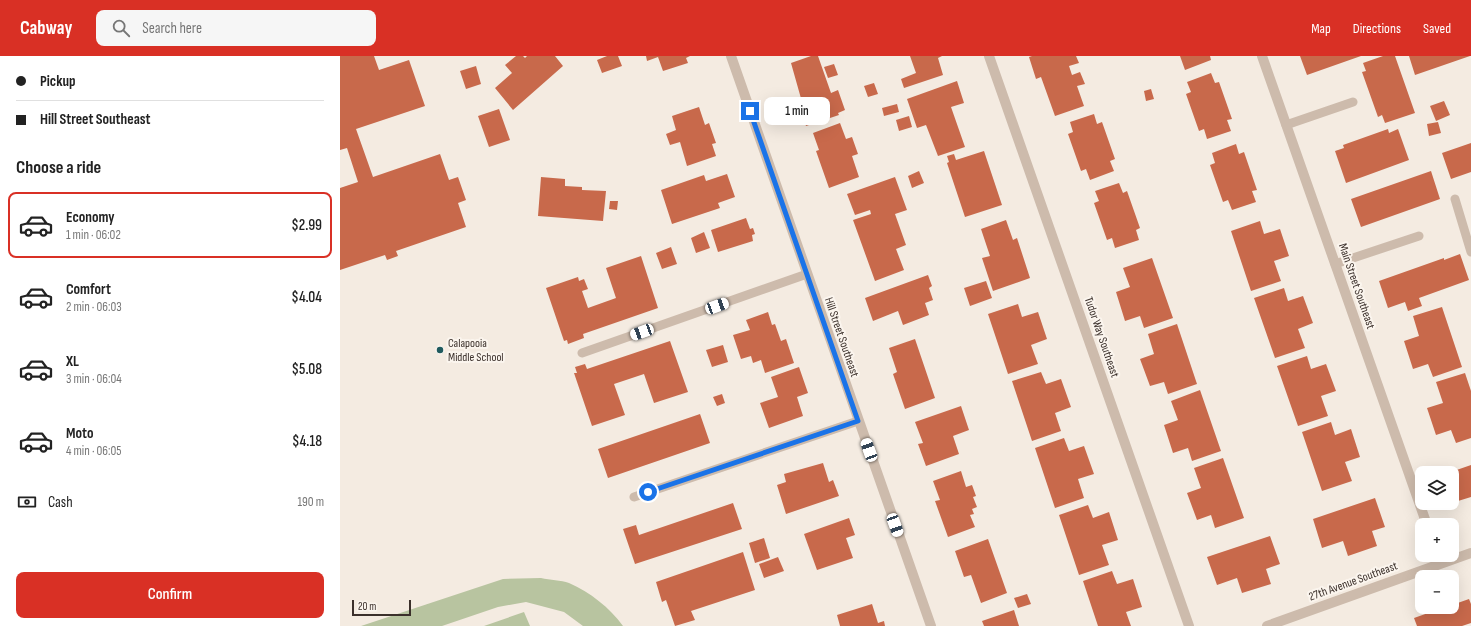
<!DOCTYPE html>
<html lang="en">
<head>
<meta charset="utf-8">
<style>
  body { margin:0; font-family:"Sofia Sans Condensed",sans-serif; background:#f6f6f6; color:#222; height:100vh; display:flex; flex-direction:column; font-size:15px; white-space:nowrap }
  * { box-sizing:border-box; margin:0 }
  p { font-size:13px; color:#767676 }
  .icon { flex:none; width:22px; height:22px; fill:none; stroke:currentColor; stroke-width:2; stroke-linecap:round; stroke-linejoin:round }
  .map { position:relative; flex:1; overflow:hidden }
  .side { display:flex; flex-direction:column; background:#fff; width:340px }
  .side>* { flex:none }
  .banner { display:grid; align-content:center; height:88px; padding:0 16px; background:#fff }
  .buttons { position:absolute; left:1075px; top:410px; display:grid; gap:8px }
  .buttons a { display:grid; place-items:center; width:44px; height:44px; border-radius:8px; background:#fff; box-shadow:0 4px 16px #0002; font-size:20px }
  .scale { position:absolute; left:12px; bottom:10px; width:59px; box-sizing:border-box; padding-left:4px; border:2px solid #3b302b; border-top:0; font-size:11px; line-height:14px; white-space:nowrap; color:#3b302b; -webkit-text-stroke:3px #fbf5ee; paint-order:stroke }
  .end { position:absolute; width:18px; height:18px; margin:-9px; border:5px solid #1a73e8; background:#fff; box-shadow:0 0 0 2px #fff }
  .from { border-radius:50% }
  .bubble { position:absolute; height:28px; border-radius:8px; background:#fff; box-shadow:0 4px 16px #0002; font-size:13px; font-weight:600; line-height:28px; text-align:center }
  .car { position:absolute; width:12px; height:24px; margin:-12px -6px; border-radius:5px; box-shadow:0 0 3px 1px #0007; background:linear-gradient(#fff 24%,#345 0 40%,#fff 0 76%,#345 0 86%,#fff 0) }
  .banner b { display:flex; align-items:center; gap:14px; height:38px; font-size:15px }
  .banner b+b { border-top:1px solid #e0e0e0 }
  .banner i { width:10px; height:10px; background:#222 }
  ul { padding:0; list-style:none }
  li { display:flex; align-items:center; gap:12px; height:66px; margin:0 8px 6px; padding:0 8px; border:2px solid transparent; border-radius:8px }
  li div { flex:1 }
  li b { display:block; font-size:15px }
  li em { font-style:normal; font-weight:600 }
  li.on { border-color:#d93025 }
  li>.icon { width:36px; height:36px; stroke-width:1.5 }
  h2 { padding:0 16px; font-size:18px; line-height:48px }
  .pay { display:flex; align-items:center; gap:10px; height:44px; padding:0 16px; font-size:15px }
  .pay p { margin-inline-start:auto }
  .action { display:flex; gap:8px; margin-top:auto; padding:8px 16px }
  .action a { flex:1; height:46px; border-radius:8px; background:#d93025; color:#fff; font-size:16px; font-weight:600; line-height:46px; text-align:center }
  header { display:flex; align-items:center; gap:24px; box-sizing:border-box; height:56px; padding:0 20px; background:#d93025; color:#fff }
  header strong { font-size:19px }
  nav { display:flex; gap:22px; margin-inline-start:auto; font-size:14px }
  .search { width:280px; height:36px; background:#f6f6f6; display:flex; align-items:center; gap:10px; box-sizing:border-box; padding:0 14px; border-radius:8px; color:#767676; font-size:15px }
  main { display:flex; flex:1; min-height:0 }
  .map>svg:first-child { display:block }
</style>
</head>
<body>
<header>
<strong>Cabway</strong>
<div class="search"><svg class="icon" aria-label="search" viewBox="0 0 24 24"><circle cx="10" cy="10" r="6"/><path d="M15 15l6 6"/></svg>Search here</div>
<nav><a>Map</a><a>Directions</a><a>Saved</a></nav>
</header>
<main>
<section class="side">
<div class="banner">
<b><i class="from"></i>Pickup</b>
<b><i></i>Hill Street Southeast</b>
</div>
<h2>Choose a ride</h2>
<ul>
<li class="on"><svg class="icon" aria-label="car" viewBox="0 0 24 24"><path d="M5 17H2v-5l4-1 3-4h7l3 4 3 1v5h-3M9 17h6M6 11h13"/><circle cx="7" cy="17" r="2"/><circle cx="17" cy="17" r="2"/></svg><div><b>Economy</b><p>1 min · 06:02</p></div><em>$2.99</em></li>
<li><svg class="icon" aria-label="car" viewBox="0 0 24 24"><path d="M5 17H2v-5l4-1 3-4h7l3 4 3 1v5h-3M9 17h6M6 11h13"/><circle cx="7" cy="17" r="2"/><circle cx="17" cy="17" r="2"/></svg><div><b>Comfort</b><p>2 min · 06:03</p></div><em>$4.04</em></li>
<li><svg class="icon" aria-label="car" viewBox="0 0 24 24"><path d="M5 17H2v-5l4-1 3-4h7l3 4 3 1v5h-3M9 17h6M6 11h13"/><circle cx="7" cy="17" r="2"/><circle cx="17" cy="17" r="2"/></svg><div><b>XL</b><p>3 min · 06:04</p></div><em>$5.08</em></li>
<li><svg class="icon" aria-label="car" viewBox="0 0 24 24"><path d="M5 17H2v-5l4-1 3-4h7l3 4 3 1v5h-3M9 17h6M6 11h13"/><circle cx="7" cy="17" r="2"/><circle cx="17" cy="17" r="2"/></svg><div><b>Moto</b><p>4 min · 06:05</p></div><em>$4.18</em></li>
</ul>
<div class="pay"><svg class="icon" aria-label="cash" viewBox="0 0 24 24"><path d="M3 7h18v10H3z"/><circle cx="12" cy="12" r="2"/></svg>Cash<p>190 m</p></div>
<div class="action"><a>Confirm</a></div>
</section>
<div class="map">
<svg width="1131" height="570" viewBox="0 0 1131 570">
  <rect width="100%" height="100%" fill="#f4ebe1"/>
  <path fill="#b8c4a0" d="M201 522C210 524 221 524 229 527 250 536 270 552 283 570H243L224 556 186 546 158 551 102 570H21L163 523Z
    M184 556 190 570H144Z"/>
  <path fill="#c8694b" d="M0 0H34L39 14 69 4 85 50 16 73 33 121 100 98 109 124 118 121 126 144 118 147 126 171 56 195 58 200 47 204 45 199 0 214V132L18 126 7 92 0 94Z
    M176 0H183L185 2 187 0H215L223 10 173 54 155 32 172 17 165 9Z
    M267 0H278L282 10 262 17 257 4Z
    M306 0H350L346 2 348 7 323 15 318 1 307 5Z
    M471 0H478L491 37 498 34 505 54 498 57 499 59 466 70 458 47 462 46 451 7Z
    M570 0H602L598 2 603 19 564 32 561 23 576 17Z
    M692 0H736L739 7 729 10 732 19 740 16 745 28 737 30 744 50 715 60 701 21 696 23 689 1Z
    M840 0H870L871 4 845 14Z
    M960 0H1021L967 19Z
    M1043 0H1055L1075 57 1045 67 1042 59 1038 61 1022 16 1026 15 1023 7Z
    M1069 0H1130L1075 19Z
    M494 8 498 19 488 22 484 11Z
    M136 10 141 28 126 33 120 15Z
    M871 17 875 27 879 26 892 63 887 64 891 75 867 83 864 73 859 75 846 38 851 36 847 26Z
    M617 25 624 47 611 51 625 91 598 100 586 69 577 72 567 43Z
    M534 27 538 38 528 41 524 30Z
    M811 33 814 43 806 45 804 35Z
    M1104 45 1110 59 1096 65 1090 50Z
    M557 48 559 56 544 60 542 52Z
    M359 51 365 69 369 67 376 87 372 88 376 100 347 110 340 86 330 89 326 78 336 74 332 60Z
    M159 53 170 84 149 91 138 60Z
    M754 58 757 68 762 66 775 103 770 105 774 115 750 124 746 113 741 115 728 78 733 76 730 66Z
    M569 60 572 71 559 75 556 64Z
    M1098 66 1101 77 1089 80 1087 68Z
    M500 67 506 83 512 81 518 98 512 100 519 121 489 132 476 95 479 94 473 77Z
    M1048 73 1049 77 1058 73 1069 104 1006 127 995 95 1004 92 1003 89Z
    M1131 87V116L1111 123 1102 97Z
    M896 88 899 98 904 96 917 134 912 135 916 146 892 154 888 144 883 146 870 109 875 107 872 97Z
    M644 95 662 149 625 161 607 107 609 106 607 100 614 98 616 104Z
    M579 115 584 127 572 132 568 120Z
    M1091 115 1100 143 1021 171 1011 143Z
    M387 118 395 141 378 147 380 152 332 168 321 134 364 119 366 125Z
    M201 121 225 123V130L242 131V134L266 135 263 165 198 160Z
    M555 121 567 154 555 158 566 189 556 193 564 214 535 225 513 164 531 158 530 154 515 159 507 138Z
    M779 127 783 137 787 135 800 172 796 174 799 184 775 192 772 182 767 184 754 147 759 145 755 135Z
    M270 145H278L277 154 269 153Z
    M406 162 410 173 413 172 415 178 412 179 413 185 378 196 371 174Z
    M666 164 673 184 677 182 690 222 653 235 642 202 650 200 641 173Z
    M920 165 924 178 940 173 949 200 934 205 941 225 911 235 891 175Z
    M364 176 370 192 356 197 351 182Z
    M331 191 337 208 322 213 316 197Z
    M1120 198 1129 224 1079 242 1082 250 1068 255 1065 246 1048 252 1039 225 1104 202V204Z
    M301 200 318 252 243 278 244 282 228 288 227 284 224 285 206 232 238 221 239 225 244 223 248 233 242 235 248 252 276 242 266 212Z
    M812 202 833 262 804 272 800 260 785 265 776 236 790 231 783 212Z
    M588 219 592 230 589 232 593 244 585 247 589 259 563 269 558 255 533 265 525 242Z
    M646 225 652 242 630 250 624 232Z
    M944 232 948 245 963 240 973 267 958 273 965 292 935 302 914 242Z
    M678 248 682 261 698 256 707 283 691 289 698 308 668 318 648 258Z
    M1102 251 1122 311 1093 321 1088 308 1073 313 1064 285 1079 280 1073 260Z
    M428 256 432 269 435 268 441 285 446 283 454 307 425 317 421 304 413 307 411 300 401 303 393 279 410 274 406 264Z
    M837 268 857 328 828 338 824 326 810 330 800 303 814 298 808 278Z
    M575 283 595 342 565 353 553 318 557 316 549 292Z
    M330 285 348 336 314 347 304 318 274 328 285 359 252 370 234 317H237L235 311 245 308 247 313Z
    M383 289 388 306 372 311 366 294Z
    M967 300 971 313 986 308 996 335 981 340 988 360 958 370 937 310Z
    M459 311 468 337 457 341 463 360 429 372 420 347 438 341 431 321Z
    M701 316 706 328 721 323 731 351 715 357 721 375 692 385 672 325Z
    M1125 317 1131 335V382L1116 387 1111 374 1096 379 1087 352 1103 347 1096 326Z
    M860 334 881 395 852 405 848 392 833 397 824 369 838 364 831 345Z
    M382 338 385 347 377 350 373 341Z
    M621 350 629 374 613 380 619 398 586 410 578 388 583 387 575 366Z
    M360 358 370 387 268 422 258 393Z
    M991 366 995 379 1011 373 1020 401 1005 406 1012 425 982 435 962 376Z
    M724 382 729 395 744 390 754 418 738 423 744 442 715 452 695 392Z
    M883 402 904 462 875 472 871 459 857 464 847 437 861 432 854 412Z
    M483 407 489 426 493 424 499 440 446 458 437 429 446 426 444 418Z
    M1131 409V441L1118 445 1112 428V417H1108Z
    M621 415 626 431 632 429 636 440 633 441 637 451 632 453 634 458 630 459 635 471 608 481 595 445 600 444 593 425Z
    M1035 442 1045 471 1032 475 1037 490 1008 500 1003 485 982 492 973 463Z
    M393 447 402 473 295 508 283 473 296 469 299 479Z
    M748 449 753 462 769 456 778 484 762 489 769 509 739 519 719 459Z
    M509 462 515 479 506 482 513 502 477 514 464 478Z
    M930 480 940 508 926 513 931 528 902 537 897 522 877 529 867 501Z
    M424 482 430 502 415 507 409 487Z
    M648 483 667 537 641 547 631 519 624 521 615 495Z
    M403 496 415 534 351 555 355 564 335 570 326 544 322 546 316 526Z
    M438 501 444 515 424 522 419 508Z
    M772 515 777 528 793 523 802 551 786 556 791 570H758L743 525Z
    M687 538 691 548 678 552 674 542Z
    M1129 543 1131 548V567L1122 570H1077L1074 562 1105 551H1112V549Z
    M532 548 538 567 544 565 545 570H500L497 559Z
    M674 554 679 570H644L642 565Z"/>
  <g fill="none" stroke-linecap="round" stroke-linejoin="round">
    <path stroke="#cdbbac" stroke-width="9" d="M946 69 1013 46
      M1115 143 1131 196
      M995 208 1079 180
      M242 297 467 218
      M294 441 518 365"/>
    <path stroke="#cdbbac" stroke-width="10" d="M649 0 849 570
      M922 0 1087 469
      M927 570 1131 497"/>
    <path stroke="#cdbbac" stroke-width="10" d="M391 0 591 570"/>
  </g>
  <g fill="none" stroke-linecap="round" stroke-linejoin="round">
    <path stroke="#1a73e8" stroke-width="5" d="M308 436 518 365 410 55"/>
  </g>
  <circle fill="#1f5a5e" stroke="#fbf5ee" stroke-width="1.5" cx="100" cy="294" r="4"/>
  <g text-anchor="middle" stroke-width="4" stroke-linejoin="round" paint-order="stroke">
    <g font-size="12" fill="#3b302b" stroke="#fbf5ee">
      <text transform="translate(1017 230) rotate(71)" y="4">Main Street Southeast</text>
      <text transform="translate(502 281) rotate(71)" y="4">Hill Street Southeast</text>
      <text transform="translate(762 281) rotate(71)" y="4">Tudor Way Southeast</text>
      <text transform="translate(1013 525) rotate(-20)" y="4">27th Avenue Southeast</text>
    </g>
    <g font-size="12" fill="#3b302b" stroke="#fbf5ee" text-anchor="start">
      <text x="108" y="291">Calapooia<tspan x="108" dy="14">Middle School</tspan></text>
    </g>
  </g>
</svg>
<div class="buttons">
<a><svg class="icon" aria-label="layers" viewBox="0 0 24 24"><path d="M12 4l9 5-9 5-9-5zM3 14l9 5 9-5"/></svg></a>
<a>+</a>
<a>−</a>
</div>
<div class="scale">20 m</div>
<i class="end from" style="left:308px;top:436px"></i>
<i class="end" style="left:410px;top:55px"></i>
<div class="bubble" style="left:424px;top:41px;width:66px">1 min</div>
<i class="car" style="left:377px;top:250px;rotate:70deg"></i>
<i class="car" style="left:302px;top:276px;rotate:250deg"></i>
<i class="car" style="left:529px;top:394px;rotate:340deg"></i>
<i class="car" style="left:555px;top:469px;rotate:160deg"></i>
</div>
</main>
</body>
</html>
